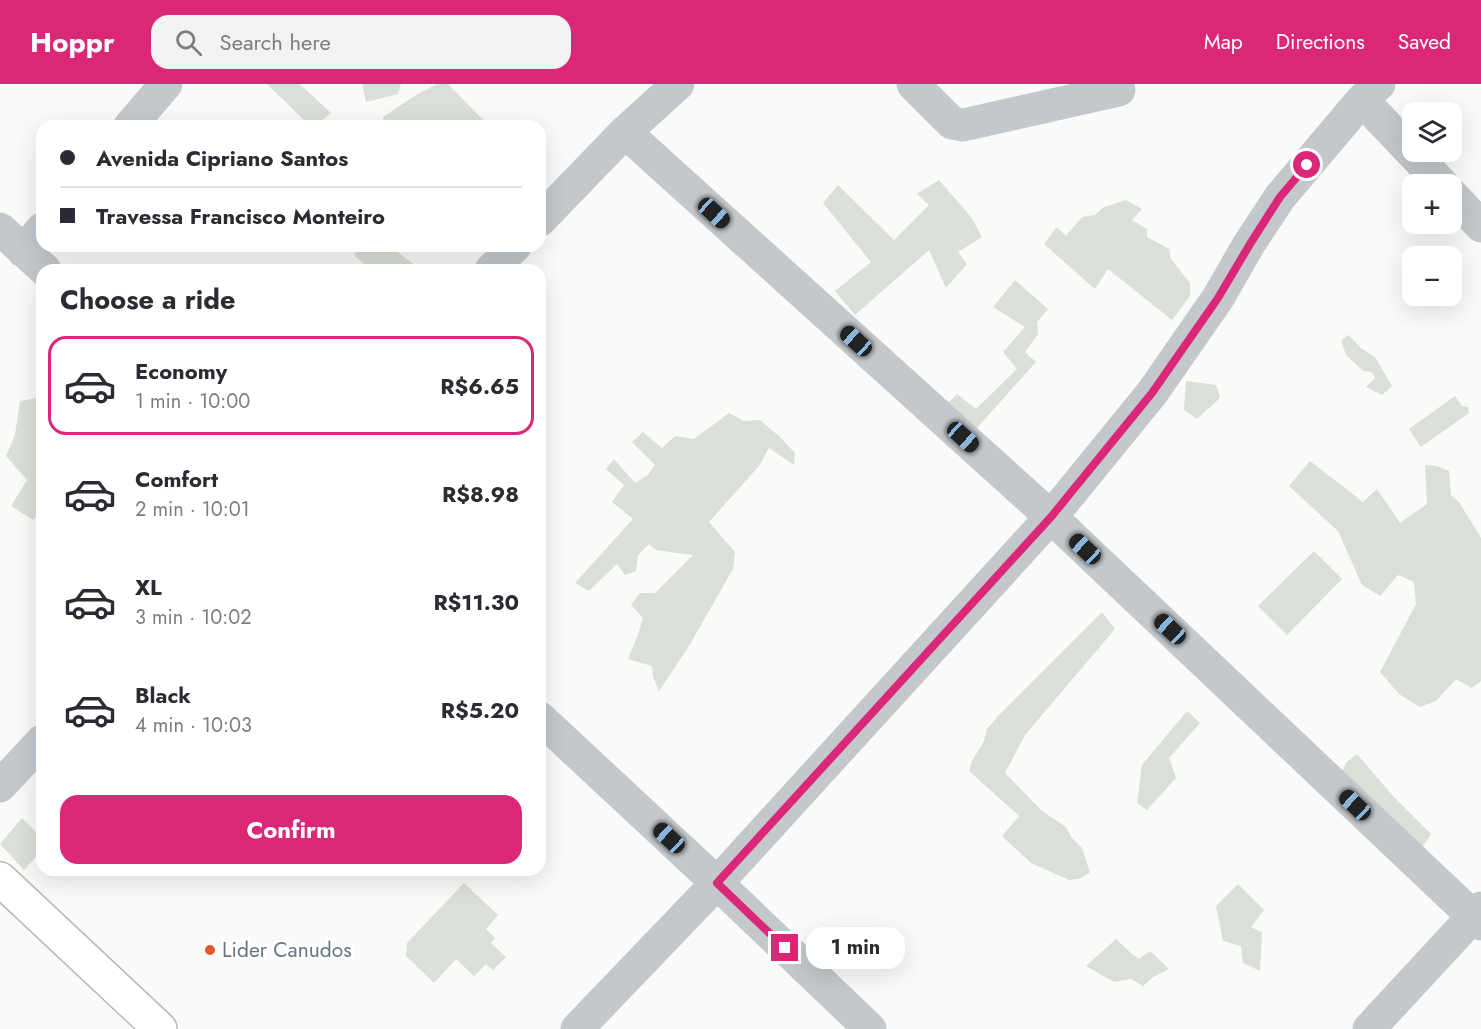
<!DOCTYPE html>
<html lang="en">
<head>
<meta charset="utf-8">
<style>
  body { margin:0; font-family:Jost,sans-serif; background:#f2f2f3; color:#2b2b33; height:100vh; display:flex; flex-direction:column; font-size:22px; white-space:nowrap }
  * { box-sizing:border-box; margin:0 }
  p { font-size:20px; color:#7c7c81 }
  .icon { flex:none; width:33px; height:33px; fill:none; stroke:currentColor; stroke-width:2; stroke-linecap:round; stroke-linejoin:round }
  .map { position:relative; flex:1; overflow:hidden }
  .drawer { position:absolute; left:36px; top:180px; width:510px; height:612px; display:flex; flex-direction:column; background:#fff; border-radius:18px; box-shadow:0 6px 24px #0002 }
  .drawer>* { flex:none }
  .top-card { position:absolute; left:36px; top:36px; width:510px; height:132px; border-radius:18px; box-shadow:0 6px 24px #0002; display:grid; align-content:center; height:132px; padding:0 24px; background:#fff }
  .controls { position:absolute; left:1402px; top:18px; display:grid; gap:12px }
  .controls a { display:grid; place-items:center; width:60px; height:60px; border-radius:12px; background:#fff; box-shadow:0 6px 24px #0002; font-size:30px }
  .end { position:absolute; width:27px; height:27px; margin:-14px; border:8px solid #db2777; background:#fff; box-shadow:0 0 0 3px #fff }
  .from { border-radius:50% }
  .bubble { position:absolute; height:42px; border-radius:18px; background:#fff; box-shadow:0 6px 24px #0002; font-size:20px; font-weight:700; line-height:42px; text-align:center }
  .car { position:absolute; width:18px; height:36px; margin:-18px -9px; border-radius:8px; box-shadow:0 0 4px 2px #0007; background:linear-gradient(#222 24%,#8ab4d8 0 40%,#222 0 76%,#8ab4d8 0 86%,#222 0) }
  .top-card b { display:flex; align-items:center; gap:21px; height:57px; font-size:22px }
  .top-card b+b { border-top:2px solid #e1e1e2 }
  .top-card i { width:15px; height:15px; background:#2b2b33 }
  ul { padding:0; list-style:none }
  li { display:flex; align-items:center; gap:18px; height:99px; margin:0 12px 9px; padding:0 12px; border:3px solid transparent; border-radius:18px }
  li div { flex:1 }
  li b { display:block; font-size:22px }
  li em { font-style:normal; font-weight:700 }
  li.on { border-color:#db2777 }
  li>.icon { width:54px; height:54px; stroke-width:1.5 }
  h2 { padding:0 24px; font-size:27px; line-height:72px }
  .button { display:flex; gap:12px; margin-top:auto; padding:12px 24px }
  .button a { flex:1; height:69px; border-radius:18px; background:#db2777; color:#fff; font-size:24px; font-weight:700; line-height:69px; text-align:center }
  header { display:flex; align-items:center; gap:36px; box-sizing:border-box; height:84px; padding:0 30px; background:#db2777; color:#fff }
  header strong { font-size:28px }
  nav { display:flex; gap:33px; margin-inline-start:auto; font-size:21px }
  .search { width:420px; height:54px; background:#f2f2f3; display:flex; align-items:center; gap:15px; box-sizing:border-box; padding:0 21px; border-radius:18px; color:#7c7c81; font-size:22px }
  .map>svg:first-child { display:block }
</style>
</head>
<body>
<header>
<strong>Hoppr</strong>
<div class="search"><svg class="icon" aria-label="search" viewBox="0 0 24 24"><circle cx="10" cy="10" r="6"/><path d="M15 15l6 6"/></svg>Search here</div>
<nav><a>Map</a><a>Directions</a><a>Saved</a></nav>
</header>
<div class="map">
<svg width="1481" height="945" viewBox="0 0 1481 945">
  <rect width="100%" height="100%" fill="#fafaf8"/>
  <path fill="#dadfd7" d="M267 0H300L331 29 315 42H310Z
    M362 0H401L398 10 366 18Z
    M437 0H448L489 42H384L383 33 416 11Z
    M939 96 971 133 982 153 958 168 967 180 946 204 929 166 855 231 835 207 871 178 823 119 838 101 894 156 929 121 917 110Z
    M1126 116 1142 125 1132 136 1147 145V153L1169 165 1171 175 1190 199V212L1172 236 1108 185 1095 205 1044 160 1057 143 1066 152 1082 133 1095 131 1104 123Z
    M361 162H390L421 186H370L354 171Z
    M1015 196 1048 225 1037 238 1038 250 1025 268 1036 278 976 345 946 321 957 310 976 325 1017 285 1003 268 1025 243 993 223Z
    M1349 251 1361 264 1375 273 1392 302 1382 311 1366 303 1375 294 1372 288 1363 287 1346 271 1341 256Z
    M1186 297 1216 301 1220 314 1197 335 1184 326Z
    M1455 312 1462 322 1468 323 1469 329 1421 363 1409 345Z
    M42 313V428L33 436 11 422 27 396 6 372 15 351 20 317Z
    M729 329 744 337 760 336 779 352 795 369 794 381 769 364 759 382 709 438 735 468 733 485 689 562 659 607 653 593 652 582 628 575 638 551 643 534 631 521 640 509H655L693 471 656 466 649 460 638 471 636 487 625 491 617 480 589 507 575 499 633 435 612 418 624 401 606 385 614 375 635 399 648 391 655 381 632 358 643 348 662 364 675 352 694 355Z
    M1310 377 1363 418 1377 405 1400 439 1427 420 1425 381 1437 382 1449 387 1451 411 1459 418 1481 454V597L1472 604 1456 595 1436 617 1420 623 1399 610 1380 588 1416 520 1414 498 1398 491 1380 512 1362 501 1338 447 1289 402Z
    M1314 467 1342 495 1287 551 1258 522Z
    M1102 528 1115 545 1025 651 1005 689 1042 727 1066 743 1072 754 1082 764 1090 789 1079 795 1069 796 1031 779 1002 752 1019 732 969 687 972 677 984 657 987 645 998 632Z
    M1187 627 1200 639 1169 674 1176 694 1147 726 1137 719 1142 681Z
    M1357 670 1392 711 1431 750 1423 762 1416 765 1341 690 1346 679Z
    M22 734 42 754V766L24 786 0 760Z
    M464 799 498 831 486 845 495 854 491 859 506 873 493 886 486 880 474 892 456 875 434 899 406 872 407 859Z
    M1238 800 1264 826 1251 843 1262 848 1260 887 1243 879 1241 862 1223 857 1216 822Z
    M1116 855 1133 871 1139 875 1150 867 1169 885 1153 893 1143 902 1131 895 1114 898 1086 882Z"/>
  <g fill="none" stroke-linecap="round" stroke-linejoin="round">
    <g stroke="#b5babe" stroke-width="36">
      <path id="major" d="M0 795 160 945"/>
    </g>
    <path stroke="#c3c8cc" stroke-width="33" d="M913 0 952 39 963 41 1119 6
      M1362 16 1442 100
      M130 42 166 0
      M625 48 1051 433 1481 840
      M1452 111 1481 142
      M540 136 625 48 678 0
      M0 145 45 186
      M23 167 42 145
      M491 186 515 162
      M540 634 717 799 870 945
      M0 702 42 657
      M577 945 717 799 1051 433 1152 309 1218 214 1249 160 1280 113 1362 16 1379 0
      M1369 945 1481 824"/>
    <use href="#major" stroke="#fff" stroke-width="33"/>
  </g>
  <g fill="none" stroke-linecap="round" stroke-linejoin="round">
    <path stroke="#db2777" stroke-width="8" d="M785 864 717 799 1051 433 1152 309 1218 214 1250 160 1280 113 1307 81"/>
  </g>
  <circle fill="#e4572e" stroke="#fff" stroke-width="2" cx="210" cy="866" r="6"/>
  <g text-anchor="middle" stroke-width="6" stroke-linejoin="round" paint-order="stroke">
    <g font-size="21" fill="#657683" stroke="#fff" text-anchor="start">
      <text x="222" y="873">Lider Canudos</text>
    </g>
  </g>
</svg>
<div class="controls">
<a><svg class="icon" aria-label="layers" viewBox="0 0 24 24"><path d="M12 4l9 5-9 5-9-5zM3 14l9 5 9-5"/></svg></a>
<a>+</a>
<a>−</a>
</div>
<i class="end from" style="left:1307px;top:81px"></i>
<i class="end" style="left:785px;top:864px"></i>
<div class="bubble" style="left:806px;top:843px;width:99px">1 min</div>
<i class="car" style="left:714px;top:129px;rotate:132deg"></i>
<i class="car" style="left:856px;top:257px;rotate:312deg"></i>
<i class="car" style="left:963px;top:353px;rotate:132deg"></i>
<i class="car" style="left:1085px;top:465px;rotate:313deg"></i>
<i class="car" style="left:1170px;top:545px;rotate:313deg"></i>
<i class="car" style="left:1355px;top:721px;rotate:313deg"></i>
<i class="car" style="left:669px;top:754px;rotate:313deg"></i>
<div class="top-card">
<b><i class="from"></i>Avenida Cipriano Santos</b>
<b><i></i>Travessa Francisco Monteiro</b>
</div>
<section class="drawer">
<h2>Choose a ride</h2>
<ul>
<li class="on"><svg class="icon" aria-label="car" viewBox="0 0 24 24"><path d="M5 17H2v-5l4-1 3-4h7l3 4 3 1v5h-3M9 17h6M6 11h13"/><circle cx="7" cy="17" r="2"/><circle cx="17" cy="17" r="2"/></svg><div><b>Economy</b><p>1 min · 10:00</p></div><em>R$6.65</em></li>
<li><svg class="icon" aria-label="car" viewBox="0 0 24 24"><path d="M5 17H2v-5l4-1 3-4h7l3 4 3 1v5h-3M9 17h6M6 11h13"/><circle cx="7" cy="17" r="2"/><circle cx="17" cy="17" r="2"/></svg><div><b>Comfort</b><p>2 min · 10:01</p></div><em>R$8.98</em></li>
<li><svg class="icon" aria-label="car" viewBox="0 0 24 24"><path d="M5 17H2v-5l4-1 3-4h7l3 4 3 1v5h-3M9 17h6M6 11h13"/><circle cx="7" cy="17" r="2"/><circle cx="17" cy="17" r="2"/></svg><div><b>XL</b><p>3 min · 10:02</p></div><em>R$11.30</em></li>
<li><svg class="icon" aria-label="car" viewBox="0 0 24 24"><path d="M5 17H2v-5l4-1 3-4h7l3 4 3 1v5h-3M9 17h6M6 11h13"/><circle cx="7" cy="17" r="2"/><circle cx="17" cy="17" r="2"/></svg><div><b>Black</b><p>4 min · 10:03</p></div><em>R$5.20</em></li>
</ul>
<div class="button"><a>Confirm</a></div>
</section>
</div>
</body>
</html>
